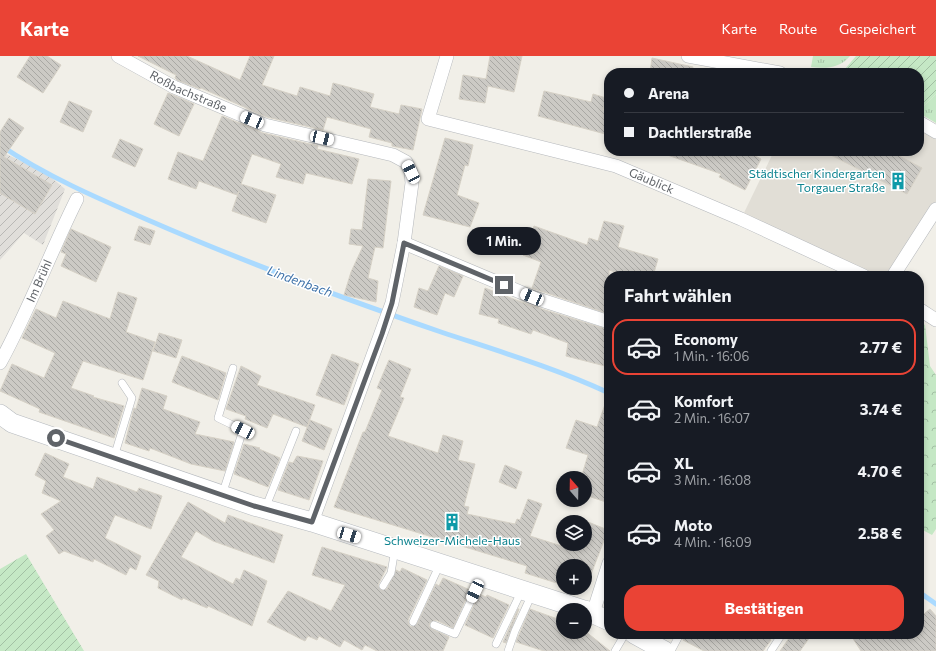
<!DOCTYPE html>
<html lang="de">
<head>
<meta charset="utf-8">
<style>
  body { margin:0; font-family:Commissioner,sans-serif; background:#242831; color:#f1f3f6; height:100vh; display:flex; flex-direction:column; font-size:15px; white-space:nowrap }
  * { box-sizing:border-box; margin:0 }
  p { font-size:13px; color:#9ea1a6 }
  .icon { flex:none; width:22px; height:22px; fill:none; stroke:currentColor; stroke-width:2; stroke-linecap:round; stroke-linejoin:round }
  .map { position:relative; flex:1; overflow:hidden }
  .panel { position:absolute; left:604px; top:215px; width:320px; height:368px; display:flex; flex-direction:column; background:#171b24; border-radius:16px; box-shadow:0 2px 6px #0003 }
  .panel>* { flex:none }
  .guide { position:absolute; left:604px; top:12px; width:320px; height:88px; border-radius:16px; box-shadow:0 2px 6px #0003; display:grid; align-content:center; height:88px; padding:0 20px; background:#171b24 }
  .needle { width:26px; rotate:340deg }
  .tools { position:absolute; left:556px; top:415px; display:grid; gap:8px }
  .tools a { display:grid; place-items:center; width:36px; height:36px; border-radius:50%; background:#171b24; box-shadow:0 2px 6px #0003; font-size:20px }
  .end { position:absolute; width:18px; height:18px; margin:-9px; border:5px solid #5f6368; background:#fff; box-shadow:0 0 0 2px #fff }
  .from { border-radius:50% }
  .bubble { position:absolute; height:28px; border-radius:14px; background:#171b24; box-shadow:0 2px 6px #0003; font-size:13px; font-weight:700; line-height:28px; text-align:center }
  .car { position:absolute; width:12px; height:24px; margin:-12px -6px; border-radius:5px; box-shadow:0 0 3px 1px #0007; background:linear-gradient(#fff 24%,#345 0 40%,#fff 0 76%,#345 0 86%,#fff 0) }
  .guide b { display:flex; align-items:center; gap:14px; height:38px; font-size:15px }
  .guide b+b { border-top:1px solid #363941 }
  .guide i { width:10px; height:10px; background:#f1f3f6 }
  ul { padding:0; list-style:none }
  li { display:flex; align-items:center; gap:12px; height:56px; margin:0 8px 6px; padding:0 12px; border:2px solid transparent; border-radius:16px }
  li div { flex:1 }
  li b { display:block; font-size:15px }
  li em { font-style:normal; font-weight:700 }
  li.on { border-color:#ea4335 }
  li>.icon { width:36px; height:36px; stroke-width:1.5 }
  h2 { padding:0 20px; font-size:18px; line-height:48px }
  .action { display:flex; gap:8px; margin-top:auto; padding:8px 20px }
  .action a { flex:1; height:46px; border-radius:16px; background:#ea4335; color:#fff; font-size:16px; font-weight:700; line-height:46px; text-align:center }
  header { display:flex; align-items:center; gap:24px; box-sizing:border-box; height:56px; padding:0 20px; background:#ea4335; color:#fff }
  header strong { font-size:19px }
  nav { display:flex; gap:22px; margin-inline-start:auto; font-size:14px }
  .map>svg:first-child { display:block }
</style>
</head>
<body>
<header>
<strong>Karte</strong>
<nav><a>Karte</a><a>Route</a><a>Gespeichert</a></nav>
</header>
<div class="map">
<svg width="936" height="595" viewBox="0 0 936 595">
  <defs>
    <pattern id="industrial-furrows" width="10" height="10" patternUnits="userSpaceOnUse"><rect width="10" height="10" fill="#e0deda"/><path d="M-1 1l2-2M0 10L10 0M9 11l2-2" fill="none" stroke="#b9b8b5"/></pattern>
    <pattern id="grass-tufts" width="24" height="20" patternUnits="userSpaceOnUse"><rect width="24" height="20" fill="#c5e8c5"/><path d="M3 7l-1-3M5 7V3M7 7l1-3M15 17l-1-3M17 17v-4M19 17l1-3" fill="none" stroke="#a3c0a4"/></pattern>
    <pattern id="forest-crowns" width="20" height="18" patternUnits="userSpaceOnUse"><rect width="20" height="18" fill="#c5e8c5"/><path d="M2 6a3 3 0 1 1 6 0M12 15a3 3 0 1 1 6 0" fill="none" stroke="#a3c0a4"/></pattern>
    <pattern id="garden-furrows" width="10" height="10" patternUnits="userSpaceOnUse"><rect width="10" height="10" fill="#c5e8c5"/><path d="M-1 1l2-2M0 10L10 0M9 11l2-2" fill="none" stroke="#a3c0a4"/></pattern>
    <pattern id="building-back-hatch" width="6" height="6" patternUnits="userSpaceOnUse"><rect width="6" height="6" fill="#cccac5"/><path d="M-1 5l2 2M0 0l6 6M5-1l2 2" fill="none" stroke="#a9a8a4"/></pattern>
  </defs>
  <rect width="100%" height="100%" fill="#f1efe8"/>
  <path fill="url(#industrial-furrows)" d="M0 95 46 117 65 133 43 189 24 177 0 204Z"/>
  <path fill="#e1ded6" d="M919 66 936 76V153L893 220H864L741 163 774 95H919Z"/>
  <path fill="url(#grass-tufts)" d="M813 0H850C840 12 826 13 811 11Z
    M936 38V67L919 57V55Z"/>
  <path fill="url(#forest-crowns)" d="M919 265 925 269 930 310 936 319V473L932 479 919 472Z"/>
  <path fill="url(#garden-furrows)" d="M856 0H936V38L919 55V17H845V13Z
    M26 498 84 595H0V513Z"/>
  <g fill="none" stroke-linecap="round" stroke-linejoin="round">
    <path stroke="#aadaff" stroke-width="5" d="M0 89C46 120 97 142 148 164 244 206 342 242 441 276 498 295 555 312 609 337
      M919 536 936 548"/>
  </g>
  <path fill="url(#building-back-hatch)" stroke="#d6d1c6" d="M30 0H47L61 9 43 37 17 21Z
    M138 0H187L240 24 250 0H274L262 29 297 40 300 31 330 40 333 27 374 38 370 51 399 58 401 49 422 53 413 94 392 90V87L369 81 371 73 327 61 323 74 267 61 201 32 200 33 177 24 175 22 176 19Z
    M490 0H522L514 36 488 30 485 47 459 43 463 19 486 23Z
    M652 2 693 11 692 17H650Z
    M544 35 591 46 593 38 606 42 603 54 609 55V79L538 60Z
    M168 37 194 48 179 80 154 68Z
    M69 45 92 55 83 76 60 66Z
    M222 60 263 77 318 90 317 93 359 103 352 128 306 117 303 128 276 121 281 108 252 98 241 128 276 139 266 167 232 155 239 135 237 139 199 125 196 133 168 123 178 96 203 105Z
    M9 62 24 72 4 101 52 129 35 158 0 137V76Z
    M445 82 473 89 468 110 465 109 457 139 479 147 470 171 423 159Z
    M120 83 143 93 135 111 112 101Z
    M662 95H746L761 103 745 134 719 121 721 118 662 97Z
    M823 95H890L922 112 907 138Z
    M368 123 391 125 383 192 375 191 368 222 378 225 376 246 344 239 351 216 363 190 349 188 351 173 362 174Z
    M604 165 624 170 618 191 658 203 653 220H628L609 214V258L532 232 541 206 523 199 534 170 587 189 589 182 598 185Z
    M139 170 155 175 150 189 134 184Z
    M71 173 111 191 96 226 61 210 66 198 61 196Z
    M439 210 463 220 454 241 445 237 437 259 414 251 419 232 428 235Z
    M485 232 529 249 609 274V311L566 300 568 287 533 274 531 278 498 267 499 263 479 258Z
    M118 236 137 242 126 276 155 286 143 324 83 305 71 332 94 340 93 341 124 350 114 382 39 356 40 353 0 335 12 308 44 322 55 297 22 282 36 253 56 262 63 245 110 263Z
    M159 277 182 284 176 302 153 295Z
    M332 298 359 308 344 349 316 339Z
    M182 300 226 317 218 344 172 326Z
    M389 304 411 313 400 341 404 342 388 380 438 397 443 379 463 385 458 404 475 408 464 450 469 451 467 458 515 468 517 463 520 464 528 443 542 448 530 480 571 493 573 488H585V466H582L583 464 608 474 585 534 580 532H585V510H563V529L525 517 527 510 334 451 363 376H365L382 334 377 332Z
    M241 310 261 320 257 329 315 349 307 371 273 358 267 372 245 363 246 360 226 353Z
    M142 332 167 340 163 353 200 366 195 378 234 386 225 415 191 408 150 392 149 395 125 387 134 352 136 353Z
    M607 343H609V447L585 439V422H581L588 399 566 392 576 364 597 371Z
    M310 364 332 373 324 394 302 385Z
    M244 388 260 392 259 393 280 402 268 431 234 418Z
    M45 397 69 408 63 421 93 433 97 421 137 436 139 432 162 440 151 473 115 459 105 482 141 500 136 514 130 511 126 519 94 503 93 506 64 495 59 498 46 480 54 474 41 458 61 445 42 437 46 425 35 419Z
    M297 400 323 405 309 444 278 434 289 406 293 407Z
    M505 409 522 416 516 433 499 426Z
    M188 446 225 467 228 459 283 479 274 507 213 485 196 475 181 501 233 528 236 522 240 524 244 514 267 525 252 570 208 550 207 552 183 542 182 544 158 532 159 525 146 519Z
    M322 491 387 511 378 529 381 534 387 533 396 514 400 516 402 512 427 524 408 564 409 569 411 571 417 568 436 528 439 530 443 522 470 534 453 572 436 564 430 567 429 570 432 573 449 581 443 595H377L365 589 362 594 344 584 340 591 319 580 317 584 308 580 305 585 267 566 288 535 331 555 345 529 312 519Z
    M479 538 486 541 487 539 509 549 493 582 465 569Z
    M518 553H519L506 587 503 586Z
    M530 553 563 565V576L585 575 610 595H544L516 586Z
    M930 553 936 560V595H861L850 578H919V562Z
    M685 578H761L771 584 763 595H704L683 584Z
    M792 578H812L800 595H780Z"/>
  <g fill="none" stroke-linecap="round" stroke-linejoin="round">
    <g stroke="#b5b8bc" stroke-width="8">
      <path id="service" d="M114 401 132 342 122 327
        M222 439 243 374 218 362 233 312
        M265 453 296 375
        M383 530 391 517 395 493
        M413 566 440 508
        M434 569 455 578 482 521
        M496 588 522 534
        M508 595 515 575 532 538
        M615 595 625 578
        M671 595 680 578
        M771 595 782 578"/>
    </g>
    <g stroke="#b5b8bc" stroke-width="14">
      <g id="minor">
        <path id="s1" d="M118 0 174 31 265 69 393 99 406 106 411 116 412 127 404 187 392 247 312 466"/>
        <path id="s2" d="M447 0 428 63 616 110 741 163 864 220"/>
        <path d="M688 0 780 17"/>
        <path d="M919 66 936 76"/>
        <path d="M404 187 532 241 609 266"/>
        <path d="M893 220 936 153"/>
        <path d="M919 253 936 264"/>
        <path id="s3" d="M0 307C29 254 50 197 77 143"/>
        <path d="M593 557 609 507"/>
      </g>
    </g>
    <g stroke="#b6babf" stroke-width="20">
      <path id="secondary" d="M0 358 12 367 254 450 312 466 584 554
        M585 554 609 565
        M634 578 665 595"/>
    </g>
    <use href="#service" stroke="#fff" stroke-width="7"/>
    <use href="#minor" stroke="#fff" stroke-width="13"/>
    <use href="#secondary" stroke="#fff" stroke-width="19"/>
  </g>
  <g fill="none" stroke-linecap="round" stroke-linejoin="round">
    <path stroke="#5f6368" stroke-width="5" d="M56 382 254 450 312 466 382 278 392 247 404 187 504 229"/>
  </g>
  <defs>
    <g id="building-bare" transform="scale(1.38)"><path d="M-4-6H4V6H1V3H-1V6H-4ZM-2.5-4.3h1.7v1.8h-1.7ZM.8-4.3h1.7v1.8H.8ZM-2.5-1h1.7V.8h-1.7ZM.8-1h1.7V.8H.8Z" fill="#0f9aa8" stroke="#fff" stroke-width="2.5" paint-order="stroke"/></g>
  </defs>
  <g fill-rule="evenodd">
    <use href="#building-bare" x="898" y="125"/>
    <use href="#building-bare" x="452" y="466"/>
  </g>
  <g text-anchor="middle" stroke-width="3" stroke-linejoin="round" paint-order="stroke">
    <g font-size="12" fill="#5f6368" stroke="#fff">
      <text dy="4" stroke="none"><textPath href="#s1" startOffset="79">Roßbachstraße</textPath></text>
      <text dy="4" stroke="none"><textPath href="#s2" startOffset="298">Gäublick</textPath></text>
      <text dy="4" stroke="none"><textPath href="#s3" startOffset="91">Im Brühl</textPath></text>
    </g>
    <g font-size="12" fill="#0d838f" stroke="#fff" text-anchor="end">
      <text x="885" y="122">Städtischer Kindergarten<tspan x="885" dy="14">Torgauer Straße</tspan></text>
      <text x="452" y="489" text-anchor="middle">Schweizer-Michele-Haus</text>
    </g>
    <g font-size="13" font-style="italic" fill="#4174aa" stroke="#fff">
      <text transform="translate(300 225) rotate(20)" y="5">Lindenbach</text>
    </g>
  </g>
</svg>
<div class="tools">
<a><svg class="needle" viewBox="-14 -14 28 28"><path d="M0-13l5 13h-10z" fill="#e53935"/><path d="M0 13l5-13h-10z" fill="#9ea1a6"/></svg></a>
<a><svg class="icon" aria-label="layers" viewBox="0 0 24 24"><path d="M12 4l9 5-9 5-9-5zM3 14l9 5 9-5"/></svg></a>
<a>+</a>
<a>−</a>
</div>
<i class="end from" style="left:56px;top:382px"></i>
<i class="end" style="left:504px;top:229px"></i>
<div class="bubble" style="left:467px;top:171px;width:74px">1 Min.</div>
<i class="car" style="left:252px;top:64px;rotate:293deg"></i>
<i class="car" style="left:322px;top:82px;rotate:103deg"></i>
<i class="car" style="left:411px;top:116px;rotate:334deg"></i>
<i class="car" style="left:532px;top:241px;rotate:293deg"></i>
<i class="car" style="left:243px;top:374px;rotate:297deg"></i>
<i class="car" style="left:349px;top:479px;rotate:107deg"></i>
<i class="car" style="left:475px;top:535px;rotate:205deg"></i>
<div class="guide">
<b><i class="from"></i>Arena</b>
<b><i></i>Dachtlerstraße</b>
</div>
<section class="panel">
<h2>Fahrt wählen</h2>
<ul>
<li class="on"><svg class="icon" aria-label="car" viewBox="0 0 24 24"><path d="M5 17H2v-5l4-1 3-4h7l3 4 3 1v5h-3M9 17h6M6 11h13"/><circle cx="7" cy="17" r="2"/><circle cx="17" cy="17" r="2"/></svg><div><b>Economy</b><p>1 Min. · 16:06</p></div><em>2.77 €</em></li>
<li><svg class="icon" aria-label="car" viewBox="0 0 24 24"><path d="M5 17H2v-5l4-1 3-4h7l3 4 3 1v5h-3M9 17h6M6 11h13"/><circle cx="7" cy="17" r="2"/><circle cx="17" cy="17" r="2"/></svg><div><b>Komfort</b><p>2 Min. · 16:07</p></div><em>3.74 €</em></li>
<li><svg class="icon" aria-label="car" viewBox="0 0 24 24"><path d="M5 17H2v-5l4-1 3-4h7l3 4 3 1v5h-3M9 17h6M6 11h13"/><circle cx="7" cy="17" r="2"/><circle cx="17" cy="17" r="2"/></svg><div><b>XL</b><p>3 Min. · 16:08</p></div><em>4.70 €</em></li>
<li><svg class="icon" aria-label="car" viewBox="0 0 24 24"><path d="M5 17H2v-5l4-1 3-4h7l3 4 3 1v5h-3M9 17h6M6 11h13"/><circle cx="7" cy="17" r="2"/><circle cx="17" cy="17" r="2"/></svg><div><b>Moto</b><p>4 Min. · 16:09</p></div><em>2.58 €</em></li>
</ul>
<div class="action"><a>Bestätigen</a></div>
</section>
</div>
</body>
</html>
